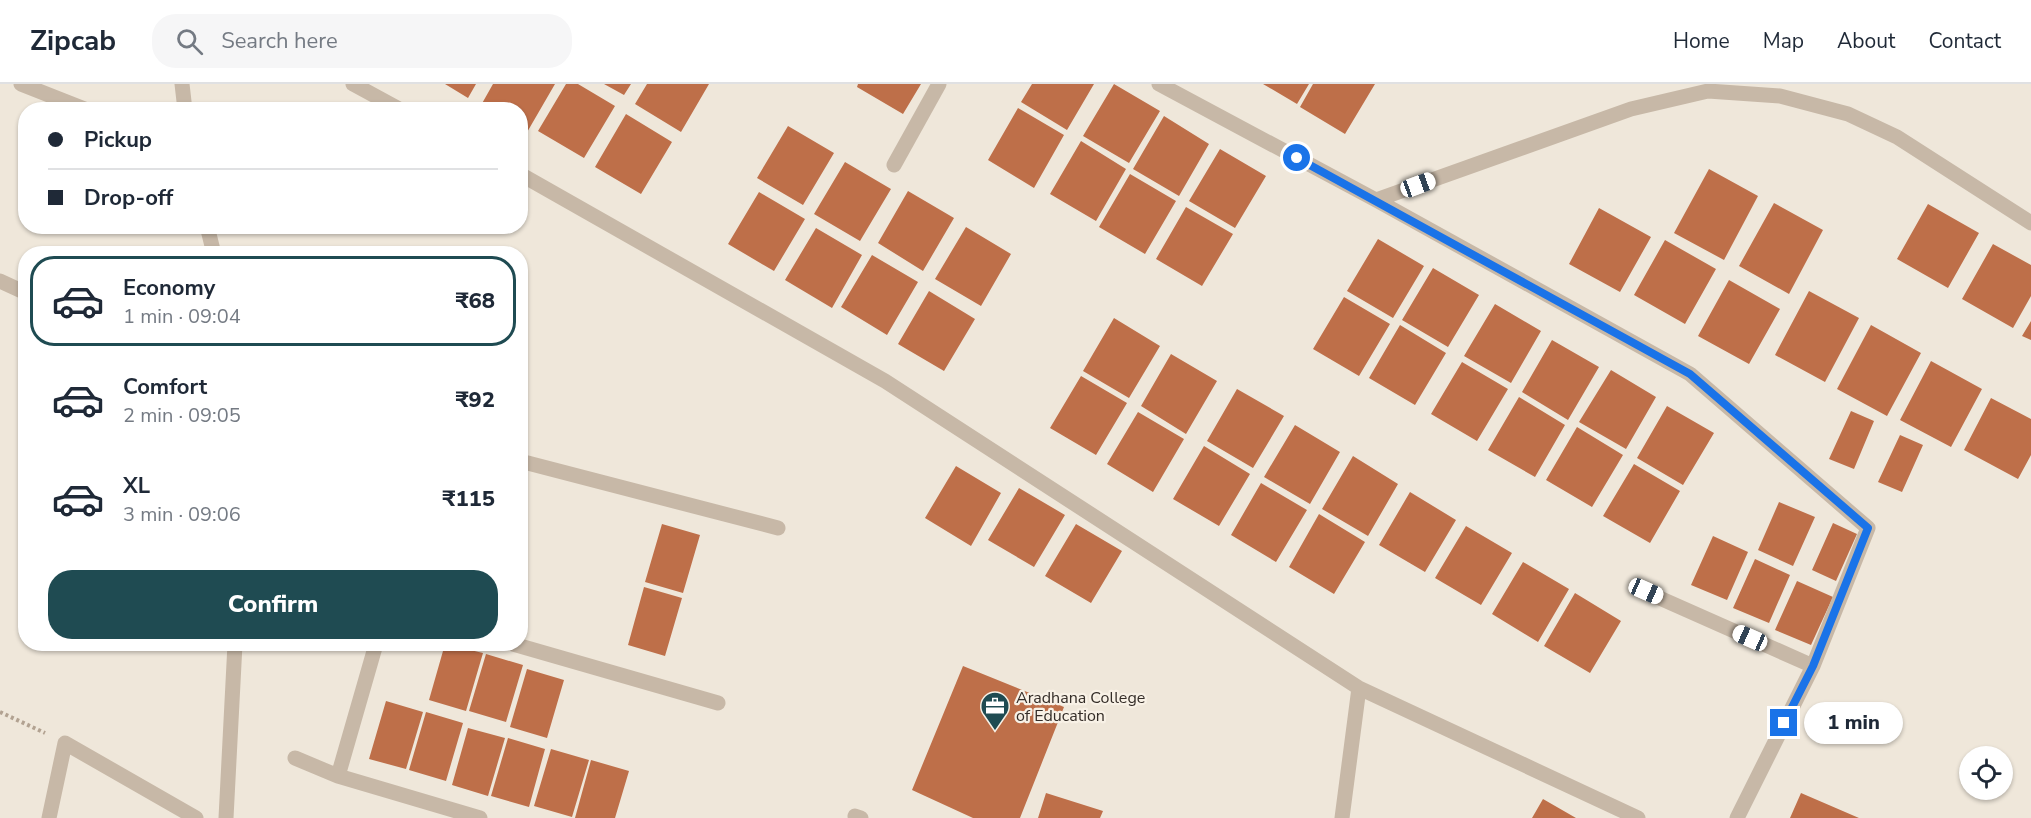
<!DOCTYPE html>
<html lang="en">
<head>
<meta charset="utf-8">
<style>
  body { margin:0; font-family:"Nunito Sans",sans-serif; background:#f6f6f7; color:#1f2937; height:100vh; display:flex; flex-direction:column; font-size:22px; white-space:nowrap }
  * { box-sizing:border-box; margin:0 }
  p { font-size:20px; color:#747a83 }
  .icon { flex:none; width:33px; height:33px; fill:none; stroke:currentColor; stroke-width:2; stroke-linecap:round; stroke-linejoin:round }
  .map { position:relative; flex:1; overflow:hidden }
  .panel { position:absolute; left:18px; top:162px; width:510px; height:405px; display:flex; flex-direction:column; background:#fff; border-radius:24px; box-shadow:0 2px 4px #0004 }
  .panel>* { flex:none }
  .top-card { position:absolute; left:18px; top:18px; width:510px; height:132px; border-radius:24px; box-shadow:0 2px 4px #0004; display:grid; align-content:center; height:132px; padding:0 30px; background:#fff }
  .tools { position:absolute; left:1959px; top:662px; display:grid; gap:12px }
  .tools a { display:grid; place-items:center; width:54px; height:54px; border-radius:50%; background:#fff; box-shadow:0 2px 4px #0004; font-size:30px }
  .end { position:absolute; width:27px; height:27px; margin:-14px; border:8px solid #1a73e8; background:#fff; box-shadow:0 0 0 3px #fff }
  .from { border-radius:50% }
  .bubble { position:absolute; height:42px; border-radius:21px; background:#fff; box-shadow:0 2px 4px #0004; font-size:20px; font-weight:800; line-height:42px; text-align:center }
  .car { position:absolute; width:18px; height:36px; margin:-18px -9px; border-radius:8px; box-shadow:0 0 4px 2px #0007; background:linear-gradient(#fff 24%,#345 0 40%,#fff 0 76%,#345 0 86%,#fff 0) }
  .top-card b { display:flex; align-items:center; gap:21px; height:57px; font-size:22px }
  .top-card b+b { border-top:2px solid #e0e1e3 }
  .top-card i { width:15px; height:15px; background:#1f2937 }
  ul { padding:10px 0 0; list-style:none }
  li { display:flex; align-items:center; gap:18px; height:90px; margin:0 12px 9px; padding:0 18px; border:3px solid transparent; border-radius:24px }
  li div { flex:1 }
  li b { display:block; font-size:22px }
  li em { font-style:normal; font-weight:800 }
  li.on { border-color:#1f4b52 }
  li>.icon { width:54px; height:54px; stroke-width:1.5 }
  .cta { display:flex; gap:12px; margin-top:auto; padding:12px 30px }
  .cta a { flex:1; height:69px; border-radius:24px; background:#1f4b52; color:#fff; font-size:24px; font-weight:800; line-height:69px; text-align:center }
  header { display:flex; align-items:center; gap:36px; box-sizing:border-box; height:84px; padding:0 30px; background:#fff; border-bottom:2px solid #e0e1e3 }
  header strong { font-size:28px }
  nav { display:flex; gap:33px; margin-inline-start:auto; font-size:21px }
  .search { width:420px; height:54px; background:#f6f6f7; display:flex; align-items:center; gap:15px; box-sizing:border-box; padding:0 21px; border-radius:24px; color:#747a83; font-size:22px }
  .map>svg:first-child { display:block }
</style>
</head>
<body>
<header>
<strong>Zipcab</strong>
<div class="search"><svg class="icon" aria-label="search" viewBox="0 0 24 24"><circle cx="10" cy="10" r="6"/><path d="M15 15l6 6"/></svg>Search here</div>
<nav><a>Home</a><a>Map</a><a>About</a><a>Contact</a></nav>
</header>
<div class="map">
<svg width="2031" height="734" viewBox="0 0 2031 734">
  <rect width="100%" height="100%" fill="#efe7da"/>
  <path fill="#be6f49" d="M445 0H476L468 14Z
    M493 0H555L526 50 520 47V26H485L480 23Z
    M566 0H578L615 22 584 74 538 47Z
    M604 0H631L624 11Z
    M647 0H709L681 48 635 20Z
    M858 0H921L903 30 857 3Z
    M1032 0H1094L1067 46 1021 18Z
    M1114 0 1160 27 1129 79 1083 52Z
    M1263 0H1309L1297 20Z
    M1313 0H1375L1345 50 1300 23Z
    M1018 24 1064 51 1034 104 988 76Z
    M626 30 672 58 641 110 595 83Z
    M1164 32 1209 60 1179 112 1133 85Z
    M788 42 834 69 803 121 757 94Z
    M1081 57 1126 85 1096 137 1050 110Z
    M1220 65 1266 92 1235 144 1189 117Z
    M845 78 891 105 860 157 814 130Z
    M1709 85 1758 112 1724 176 1674 149Z
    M1130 90 1176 117 1145 170 1099 143Z
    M908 107 954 134 923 187 878 159Z
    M759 108 805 135 774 187 728 160Z
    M1774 119 1823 146 1789 210 1739 182Z
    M1928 120 1979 149 1948 204 1897 175Z
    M1186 123 1233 150 1202 202 1156 175Z
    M1599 124 1651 153 1620 208 1569 180Z
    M966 143 1011 170 981 222 935 195Z
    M816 144 862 171 832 224 785 196Z
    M1378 155 1424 182 1393 234 1347 207Z
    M1665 156 1716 185 1685 240 1634 211Z
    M1993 160 2031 181V212L2013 244 1962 215Z
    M872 171 918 198 887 251 841 223Z
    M1433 184 1479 211 1448 263 1402 236Z
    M1729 196 1780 225 1749 280 1698 252Z
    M929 207 975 235 944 287 898 260Z
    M1809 207 1859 234 1825 298 1775 271Z
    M1344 213 1390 240 1359 292 1313 265Z
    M1495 220 1541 247 1511 299 1464 272Z
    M1114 234 1160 262 1129 314 1083 287Z
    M2031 237V256L2022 252Z
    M1400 241 1446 269 1415 321 1369 294Z
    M1871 241 1921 269 1887 332 1837 305Z
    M1552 256 1599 283 1568 336 1522 308Z
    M1171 270 1217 297 1186 350 1141 322Z
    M1931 277 1982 305 1951 363 1900 336Z
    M1462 278 1508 305 1477 357 1431 330Z
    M1611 286 1656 313 1626 365 1579 338Z
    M1081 292 1127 319 1096 371 1050 344Z
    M1237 305 1284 332 1253 384 1207 357Z
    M1519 313 1565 341 1535 393 1488 366Z
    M1991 314 2031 335V371L2018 395 1964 366Z
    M1667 322 1714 349 1683 401 1637 374Z
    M1851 327 1874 337 1854 385 1829 375Z
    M1138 328 1184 355 1153 408 1107 380Z
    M1295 341 1340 368 1310 420 1264 393Z
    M1577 343 1623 371 1592 423 1546 396Z
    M1900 351 1923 361 1902 408 1878 398Z
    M1204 362 1250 390 1219 442 1173 415Z
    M1353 372 1398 400 1368 452 1322 425Z
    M1634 380 1680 407 1650 459 1603 432Z
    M956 382 1001 409 971 462 925 434Z
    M1261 399 1307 426 1276 478 1231 451Z
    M1019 404 1065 431 1034 483 988 456Z
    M1410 408 1456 436 1425 488 1379 461Z
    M1779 418 1815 433 1793 482 1758 466Z
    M1319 430 1365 458 1334 510 1289 483Z
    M1833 439 1857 450 1836 497 1812 486Z
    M662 440 700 451 683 509 645 498Z
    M1076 440 1122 467 1091 519 1045 492Z
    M1466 442 1512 469 1481 521 1435 494Z
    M1713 452 1748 468 1727 516 1691 501Z
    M1755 475 1790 491 1769 539 1733 524Z
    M1523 478 1569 505 1538 558 1492 530Z
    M1797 497 1833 513 1811 561 1775 546Z
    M644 503 682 514 665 572 628 561Z
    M1575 509 1621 537 1590 589 1544 562Z
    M445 560 483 569 466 627 429 616Z
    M486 570 523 581 506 638 469 627Z
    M963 582 1064 623 1020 734H973L912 706Z
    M527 585 564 596 547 654 510 643Z
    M386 617 423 628 406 685 369 675Z
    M426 628 463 639 446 697 409 686Z
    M468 644 505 654 488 712 452 701Z
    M508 654 545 665 529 723 491 712Z
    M551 665 589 676 572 733 534 722Z
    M591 676 629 687 615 734H575Z
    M1046 709 1103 727 1100 734H1038Z
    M1801 709 1859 734H1790Z
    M1543 715 1576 734H1532Z"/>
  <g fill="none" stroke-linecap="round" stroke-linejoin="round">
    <path stroke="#b2a291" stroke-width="4" stroke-dasharray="3 3" stroke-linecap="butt" d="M0 628 45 649"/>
    <path stroke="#c7b8a7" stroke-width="15" d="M21 0 87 26
      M182 0 185 26
      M353 0 401 26
      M1159 0 1376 116 1690 290 1868 444 1813 582 1737 734
      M894 81 939 0
      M520 90 885 297 1359 604 1638 734
      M1376 116 1631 25 1708 7 1780 12 1848 30 1897 53 2031 139
      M207 142 214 170
      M0 197 26 209
      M520 377 778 444
      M1646 508 1813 582
      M376 560 338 692 480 734
      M513 560 718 619
      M295 674 338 692
      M855 732 861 734
      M49 734 65 659 196 734
      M226 734 235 560
      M1342 734 1359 604"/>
  </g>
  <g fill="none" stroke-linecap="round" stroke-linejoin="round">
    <path stroke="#1a73e8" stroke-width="8" d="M1297 74 1690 290 1868 444 1813 582 1784 639"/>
  </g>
  <defs>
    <g id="office-pin" transform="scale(1.5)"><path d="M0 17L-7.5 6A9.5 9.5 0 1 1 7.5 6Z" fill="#1f4b52" stroke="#f8f1e6"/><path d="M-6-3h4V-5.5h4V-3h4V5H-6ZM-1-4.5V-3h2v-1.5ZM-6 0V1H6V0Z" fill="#fff"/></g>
  </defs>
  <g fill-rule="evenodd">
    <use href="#office-pin" x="995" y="622"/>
  </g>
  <g text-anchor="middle" stroke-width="4.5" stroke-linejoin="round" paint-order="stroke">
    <g font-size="16" fill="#332c27" stroke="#f8f1e6" text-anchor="start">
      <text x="1016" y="619">Aradhana College<tspan x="1016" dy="18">of Education</tspan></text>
    </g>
  </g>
</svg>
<div class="tools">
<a><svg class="icon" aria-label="locate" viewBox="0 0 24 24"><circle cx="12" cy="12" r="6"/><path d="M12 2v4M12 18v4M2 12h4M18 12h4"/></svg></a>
</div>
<i class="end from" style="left:1297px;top:74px"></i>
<i class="end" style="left:1784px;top:639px"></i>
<div class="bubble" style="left:1804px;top:618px;width:99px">1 min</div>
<i class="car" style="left:1418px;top:101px;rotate:70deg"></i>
<i class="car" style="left:1646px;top:507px;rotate:114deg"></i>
<i class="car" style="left:1750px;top:554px;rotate:294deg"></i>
<div class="top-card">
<b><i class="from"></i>Pickup</b>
<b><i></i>Drop-off</b>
</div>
<section class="panel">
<ul>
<li class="on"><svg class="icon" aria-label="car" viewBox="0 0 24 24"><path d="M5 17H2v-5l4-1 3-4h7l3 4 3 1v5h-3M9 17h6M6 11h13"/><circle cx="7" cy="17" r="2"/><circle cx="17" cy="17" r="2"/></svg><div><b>Economy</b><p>1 min · 09:04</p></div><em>₹68</em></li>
<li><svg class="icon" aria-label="car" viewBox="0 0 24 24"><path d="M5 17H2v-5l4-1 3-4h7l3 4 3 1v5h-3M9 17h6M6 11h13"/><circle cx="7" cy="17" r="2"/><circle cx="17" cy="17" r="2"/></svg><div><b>Comfort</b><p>2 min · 09:05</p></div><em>₹92</em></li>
<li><svg class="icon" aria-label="car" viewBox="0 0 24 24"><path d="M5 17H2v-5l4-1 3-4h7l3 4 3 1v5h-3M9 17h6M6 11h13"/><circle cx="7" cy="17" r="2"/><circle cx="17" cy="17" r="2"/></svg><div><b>XL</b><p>3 min · 09:06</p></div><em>₹115</em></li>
</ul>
<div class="cta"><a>Confirm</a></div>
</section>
</div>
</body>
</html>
